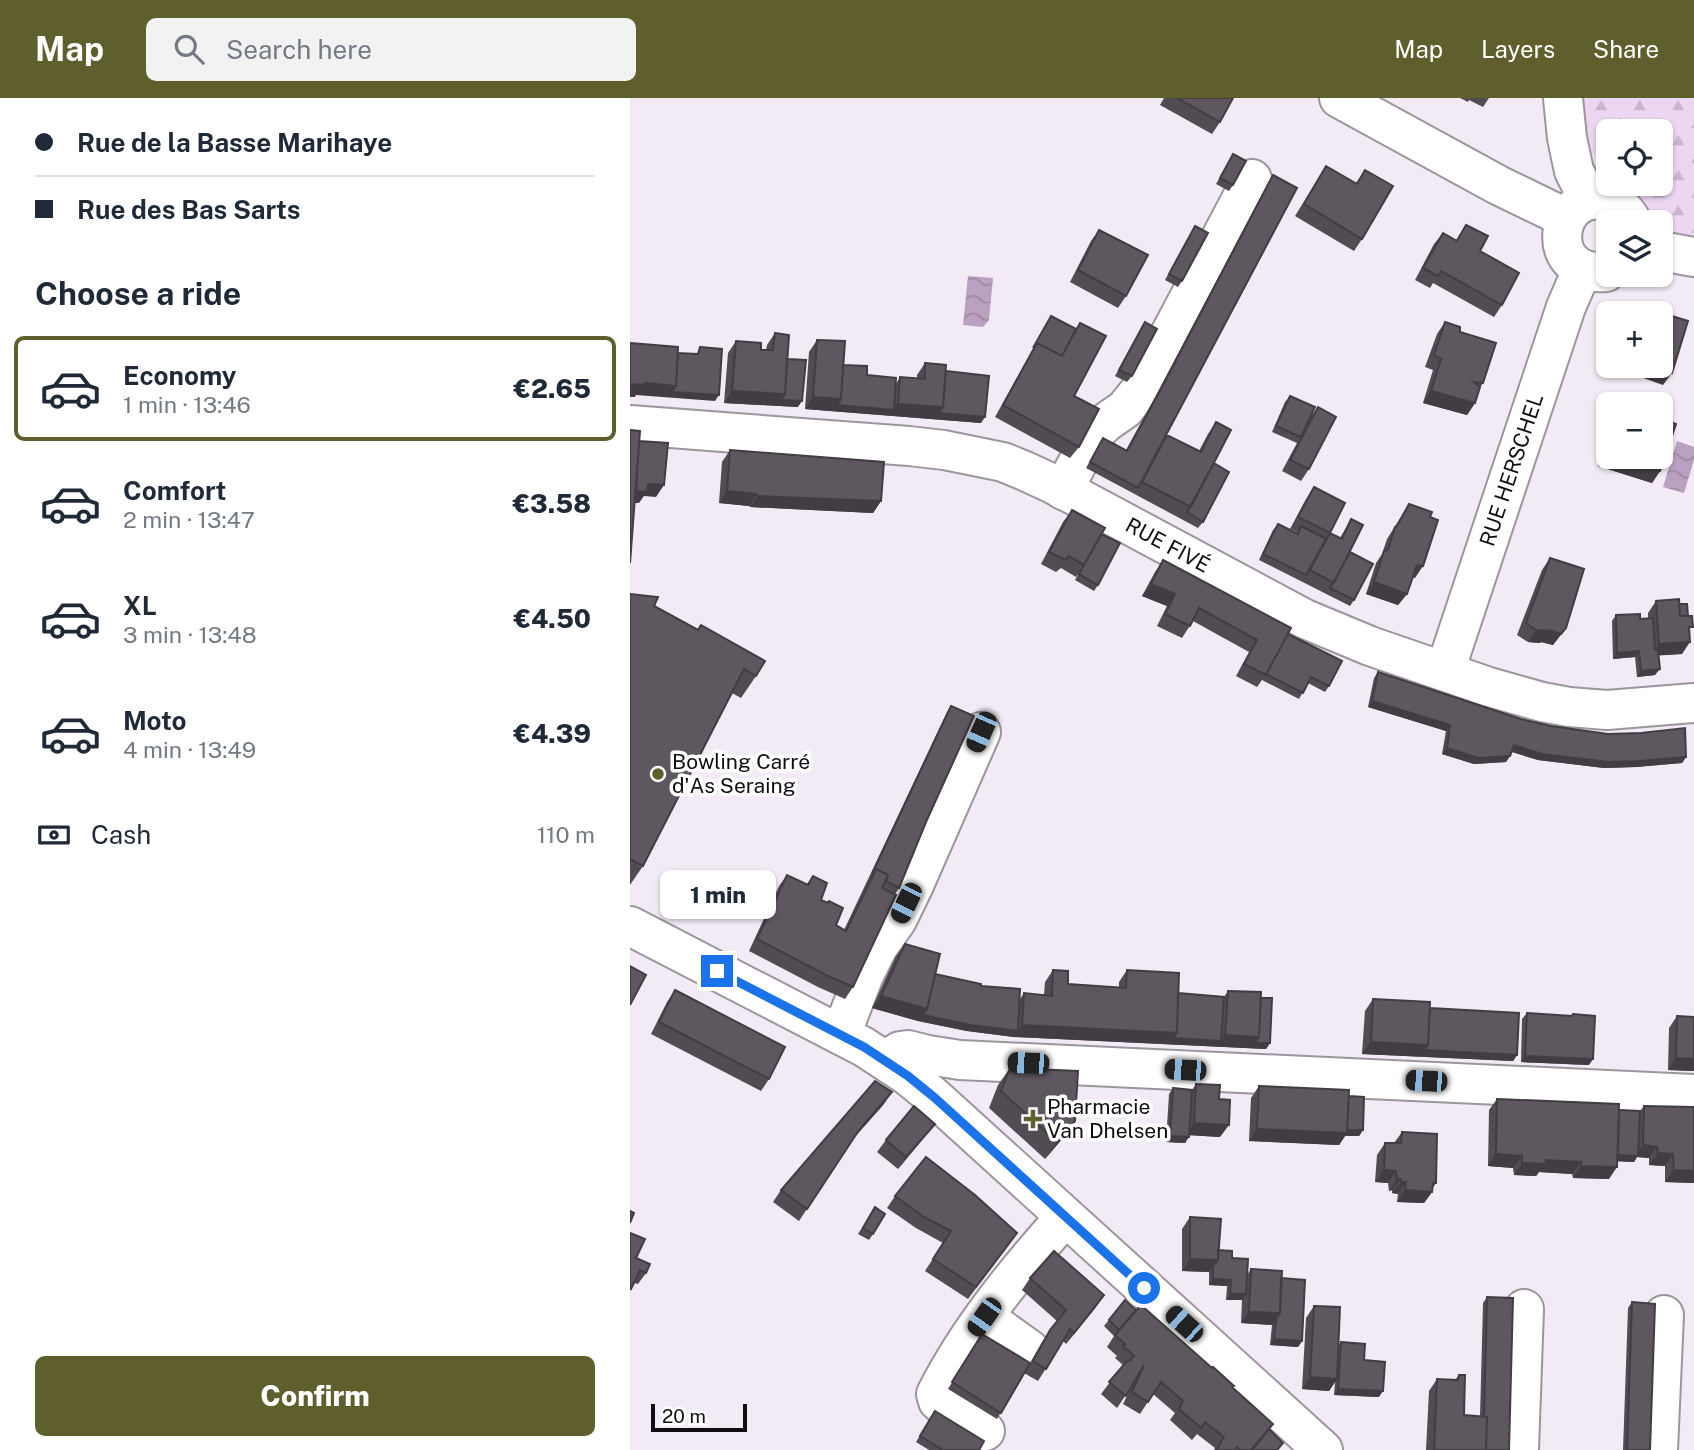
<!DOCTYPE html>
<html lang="en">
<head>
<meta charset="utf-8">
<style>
  body { margin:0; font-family:"Public Sans",sans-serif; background:#f2f2f3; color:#1f2937; height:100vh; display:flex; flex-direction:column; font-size:26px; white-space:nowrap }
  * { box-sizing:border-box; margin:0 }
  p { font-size:23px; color:#747a83 }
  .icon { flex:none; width:38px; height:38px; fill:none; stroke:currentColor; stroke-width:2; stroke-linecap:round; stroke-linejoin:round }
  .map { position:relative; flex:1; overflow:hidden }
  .details { display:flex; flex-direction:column; background:#fff; width:630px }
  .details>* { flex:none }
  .guide { display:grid; align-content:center; height:154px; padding:0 35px; background:#fff }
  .tools { position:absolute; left:966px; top:21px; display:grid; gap:14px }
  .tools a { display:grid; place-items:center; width:77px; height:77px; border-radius:10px; background:#fff; box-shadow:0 2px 5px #0004; font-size:35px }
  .scale { position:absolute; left:21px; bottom:18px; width:96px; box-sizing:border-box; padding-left:7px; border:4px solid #0f0d10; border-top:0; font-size:19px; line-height:24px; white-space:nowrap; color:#0f0d10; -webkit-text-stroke:5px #fff; paint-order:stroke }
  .end { position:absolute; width:32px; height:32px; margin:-16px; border:9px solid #1a73e8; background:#fff; box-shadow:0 0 0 4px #fff }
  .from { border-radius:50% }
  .bubble { position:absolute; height:49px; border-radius:10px; background:#fff; box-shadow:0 2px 5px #0004; font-size:23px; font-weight:800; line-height:49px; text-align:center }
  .car { position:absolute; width:21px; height:42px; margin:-21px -10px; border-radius:9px; box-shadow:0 0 5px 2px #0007; background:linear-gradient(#222 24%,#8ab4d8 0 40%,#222 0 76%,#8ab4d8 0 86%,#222 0) }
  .guide b { display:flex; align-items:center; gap:24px; height:66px; font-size:26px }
  .guide b+b { border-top:2px solid #e0e1e3 }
  .guide i { width:18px; height:18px; background:#1f2937 }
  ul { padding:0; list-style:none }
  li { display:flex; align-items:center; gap:21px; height:105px; margin:0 14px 10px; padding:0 21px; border:4px solid transparent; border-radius:10px }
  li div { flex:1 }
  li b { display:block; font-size:26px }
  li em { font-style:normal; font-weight:800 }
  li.active { border-color:#5e5f2c }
  li>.icon { width:63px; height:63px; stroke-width:1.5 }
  h2 { padding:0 35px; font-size:32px; line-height:84px }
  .pay { display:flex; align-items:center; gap:18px; height:77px; padding:0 35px; font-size:26px }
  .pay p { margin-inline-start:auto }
  .action { display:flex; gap:14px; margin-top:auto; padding:14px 35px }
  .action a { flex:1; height:80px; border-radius:10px; background:#5e5f2c; color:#fff; font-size:28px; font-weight:800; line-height:80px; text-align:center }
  header { display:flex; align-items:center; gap:42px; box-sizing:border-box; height:98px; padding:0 35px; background:#5e5f2c; color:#fff }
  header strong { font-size:33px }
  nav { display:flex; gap:38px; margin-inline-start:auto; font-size:24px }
  .search { width:490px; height:63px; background:#f2f2f3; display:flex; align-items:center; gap:18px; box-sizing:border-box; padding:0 24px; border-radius:10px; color:#747a83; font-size:26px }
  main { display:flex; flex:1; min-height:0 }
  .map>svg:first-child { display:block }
</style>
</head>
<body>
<header>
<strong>Map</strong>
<div class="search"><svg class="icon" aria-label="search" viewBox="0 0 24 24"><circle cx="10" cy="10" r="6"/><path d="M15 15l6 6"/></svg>Search here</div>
<nav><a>Map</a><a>Layers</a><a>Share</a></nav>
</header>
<main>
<section class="details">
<div class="guide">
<b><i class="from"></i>Rue de la Basse Marihaye</b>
<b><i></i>Rue des Bas Sarts</b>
</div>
<h2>Choose a ride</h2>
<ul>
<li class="active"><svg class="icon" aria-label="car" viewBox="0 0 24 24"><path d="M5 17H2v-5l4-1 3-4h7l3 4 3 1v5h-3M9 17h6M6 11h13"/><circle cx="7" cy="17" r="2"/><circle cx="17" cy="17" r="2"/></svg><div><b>Economy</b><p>1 min · 13:46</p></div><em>€2.65</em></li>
<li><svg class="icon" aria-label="car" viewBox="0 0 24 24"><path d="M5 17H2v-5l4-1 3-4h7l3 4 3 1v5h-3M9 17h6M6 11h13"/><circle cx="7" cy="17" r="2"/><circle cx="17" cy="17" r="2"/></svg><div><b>Comfort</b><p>2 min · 13:47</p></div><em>€3.58</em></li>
<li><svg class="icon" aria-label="car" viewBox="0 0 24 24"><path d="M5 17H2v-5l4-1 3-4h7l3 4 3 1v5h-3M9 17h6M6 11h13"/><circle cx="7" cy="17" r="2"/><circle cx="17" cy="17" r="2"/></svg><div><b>XL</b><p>3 min · 13:48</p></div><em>€4.50</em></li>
<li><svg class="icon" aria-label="car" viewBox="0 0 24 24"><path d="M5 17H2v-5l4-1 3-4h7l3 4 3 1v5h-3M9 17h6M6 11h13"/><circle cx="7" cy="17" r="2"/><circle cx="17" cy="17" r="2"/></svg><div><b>Moto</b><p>4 min · 13:49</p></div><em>€4.39</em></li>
</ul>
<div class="pay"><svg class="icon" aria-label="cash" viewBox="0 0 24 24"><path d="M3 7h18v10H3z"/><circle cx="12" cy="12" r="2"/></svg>Cash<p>110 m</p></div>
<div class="action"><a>Confirm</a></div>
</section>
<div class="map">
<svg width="1064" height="1352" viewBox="0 0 1064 1352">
  <defs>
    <pattern id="forest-firs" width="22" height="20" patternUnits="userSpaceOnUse" patternTransform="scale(1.75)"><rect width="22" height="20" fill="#ecd6f1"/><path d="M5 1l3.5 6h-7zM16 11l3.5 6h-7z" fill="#c9b6ce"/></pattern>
    <pattern id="water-waves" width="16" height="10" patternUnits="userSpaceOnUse" patternTransform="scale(1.75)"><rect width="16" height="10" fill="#bba1c1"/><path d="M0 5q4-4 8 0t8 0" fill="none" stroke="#a089a5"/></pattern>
  </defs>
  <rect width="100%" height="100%" fill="#f2eaf4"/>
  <path fill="url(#forest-firs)" fill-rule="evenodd" d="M946 0H1064V139L1052 137 1031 128V124H1022L1017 122 978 86 953 36ZM978 33H1031V86H978Z"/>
  <path fill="url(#water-waves)" d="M338 178 363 180 359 222 353 229 333 227Z
    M1047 343 1064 349V362L1054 395 1033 389Z"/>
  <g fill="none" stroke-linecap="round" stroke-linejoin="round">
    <g stroke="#9c959d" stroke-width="42">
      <g id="minor">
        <path d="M709 0 868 87 936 120"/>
        <path d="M933 0 937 40 944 73 959 102"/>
        <path d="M1031 153 1064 159"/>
        <path d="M976 174C911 179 924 89 978 103 989 106 997 114 1002 124"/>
        <path id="s1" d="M0 327 279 348 314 352 373 364 395 373 423 386 675 521 740 548 859 589 912 604 939 609 977 612 1064 605"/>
        <path d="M433 392 462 338 475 325 495 311 511 291 622 81"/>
        <path id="s2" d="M815 573 936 209 952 172"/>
        <path d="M0 828 234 949 278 978 305 1000 693 1352"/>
        <path d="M211 937 234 877 248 849 267 822 284 787 351 634"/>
        <path d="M258 964 262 958 270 953 278 952 298 957 330 962 1064 996"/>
        <path d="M354 1219 399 1251"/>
        <path d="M355 1333 314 1308 308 1303 306 1296C339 1231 387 1173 435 1119"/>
        <path d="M889 1352 894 1211"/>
        <path d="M1028 1352 1034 1217"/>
      </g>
    </g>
    <use href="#minor" stroke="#fff" stroke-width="38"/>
  </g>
  <path fill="#514b52" d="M534 0H603L590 24 582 36 530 7Z
    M830 0H859L853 9 839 2 838 4Z
    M603 56V87L599 93 586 86Z
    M696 68 726 85 735 72 732 141 724 153 665 118Z
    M643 77 532 344 569 353 578 336 586 324 584 365 573 424 568 430 456 370 473 340 496 352 525 299 639 83Z
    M836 127 850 153 872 207 864 219 803 185 800 190 785 182 804 146 813 135 826 142Z
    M565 128 552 183 548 189 535 182Z
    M469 132 496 198 488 210 440 184 461 143Z
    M421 218 445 232 450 225 444 298 449 349 440 360 365 319Z
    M515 224 502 278 497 284 485 278Z
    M815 224 830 234 853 285 850 290 845 305 837 317 793 305 803 272 795 269 807 236Z
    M145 235 157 261 168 309 94 305 98 255 106 243 131 252H136L137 247Z
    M187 242 213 267 237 277 266 286 270 279 287 280V277L295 265 316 273 351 325 175 311 179 254Z
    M660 298 680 320 688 309 679 371 671 383 652 373 667 345 642 334 655 304Z
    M978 324V359L1030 373 1022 385 968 368 978 337 975 335Z
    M100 352 251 403 243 415 120 409 119 408 89 405 92 364Z
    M684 389 700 435 710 440 721 421 720 454 724 502 720 508 629 462 643 432 648 426 667 436V434L660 431 676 401Z
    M779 406 785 480H782L777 496 768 507 736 496 746 465 752 456 757 441Z
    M442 412 471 436 468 487 464 493 445 482 449 475 446 479 431 470 426 474 411 466 433 424Z
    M920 460 936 530 923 547 911 544 910 545 898 544 887 537 912 472Z
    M533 462 658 536 699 588 695 594 678 585 669 601 632 582 627 589 606 578 619 554 563 523 552 540 527 528 537 508 512 498 525 474Z
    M0 496 24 508 126 578 111 600 102 595 13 768 0 787Z
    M1026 503 1049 506 1060 534 1052 556 1029 557 1025 577 1007 579 1005 559 983 561 982 523 986 517 1010 521H1018V515Z
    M748 574 891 621 1056 659 1052 665 1006 669 974 670 908 662 882 654 880 658 876 664 844 666 812 656 816 633 738 609 744 580Z
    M321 608 296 724 269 790 265 796 253 790 223 889 215 901 188 889 119 853 149 788 157 777 177 786 183 778 191 802 197 805 199 803 206 827 214 832 317 614Z
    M275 846 305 876 351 888 390 901 394 895 414 897 415 884 423 872 438 886 489 889V884L497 872 548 895 594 899 598 893 631 900 640 945 636 951 384 939 337 933 288 923 242 910 266 858Z
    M45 892 139 981 131 993 21 936 37 904Z
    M743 901 800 910 887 957 883 963 732 956 735 913Z
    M897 915 942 918 943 916 959 967 891 964 892 921Z
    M1047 918 1064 973 1038 972 1039 930Z
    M380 970 433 1040 415 1061 359 1010 368 987Z
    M566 986 589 1001 590 1039 559 1037 555 1045 536 1044 539 996 543 990 562 992Z
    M629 988 719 998 733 1032 729 1038H715L709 1047 619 1043 621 1000Z
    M867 1001 1010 1013 1014 1008 1064 1085 1035 1084V1068L1019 1067V1060L1007 1059 1004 1064 987 1063 979 1081 943 1080 942 1076 909 1074 906 1078 884 1077 883 1070 858 1068 859 1012Z
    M254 1006 223 1041 169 1123 143 1104 151 1092Z
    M772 1034 803 1089 802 1094 794 1105 767 1104 768 1096 762 1095V1092L759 1093 758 1085 745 1084 747 1057 755 1045H764Z
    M296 1037 268 1071 247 1054 256 1042Z
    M265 1098 379 1146 338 1201 295 1173 313 1145 286 1130 257 1110Z
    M245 1109 243 1136 239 1142 228 1136Z
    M560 1119 588 1152 602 1160 617 1177 621 1171 651 1180 672 1243 668 1249 640 1247 642 1227 611 1225 612 1202H596L597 1188 579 1187V1174L552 1173V1131Z
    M0 1135 6 1160 16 1175 8 1186 4 1185 0 1192Z
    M400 1180 466 1209 436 1246 433 1243 408 1283 394 1275 367 1321 318 1291 348 1242 400 1265 412 1244 427 1223 392 1192Z
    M857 1199 879 1352H796L799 1293 807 1281 825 1282 829 1277 834 1317 850 1318 853 1205Z
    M1002 1204 1020 1352H993L998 1210Z
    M684 1208 709 1247 711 1244 734 1262 749 1299 704 1297 705 1284 699 1293 672 1291 676 1220Z
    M506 1212 603 1289 639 1331 653 1345 648 1352H584L585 1350 567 1336 562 1342 540 1322 545 1315 523 1296 510 1316 493 1306 502 1288 487 1310 471 1296 493 1267 485 1260 487 1258 477 1249 484 1238 474 1228 479 1222Z
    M301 1319 349 1352H299L286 1344Z"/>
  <path fill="#423d42" d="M990 268H1021L1042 275 1033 287 988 271Z
    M15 285 46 288 89 297 85 303 6 297 5 299H0V286Z
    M102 293 155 296 172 303 168 309 94 305Z
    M801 293 845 305 837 317 793 305Z
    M183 299 211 301 264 312 268 306 313 309 355 319 351 325 175 311Z
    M977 356 978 357V359H985L1030 373 1022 385 968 368Z
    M18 386 34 387 26 399 14 398 9 405H0V392Z
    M97 393 127 396 119 408 89 405Z
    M128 398 251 403 243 415 120 409Z
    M787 467 793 468 785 480 779 479Z
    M744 484 777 496 768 507 736 496Z
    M521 486 545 496 537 508 512 498Z
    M936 530 923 547 911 544 910 545 898 544 906 532Z
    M1060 544 1052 556 1021 558 1029 546Z
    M1009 553 1005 559 983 561 987 555Z
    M1030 571 1025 577 1007 579 1011 573Z
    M742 603 820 627 816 633 738 609Z
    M884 647 1056 659 1052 665 1006 669 974 670 908 662 879 653Z
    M817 650 880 658 876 664 844 666 812 656Z
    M251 898 388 933 392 927 547 935 591 943 595 937 629 939 640 945 636 951 384 939 337 933 288 923 242 910Z
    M741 944 798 947 887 957 883 963 732 956Z
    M895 958 963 961 959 967 891 964Z
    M1046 960 1064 961V973L1038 972Z
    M262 994 254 1006 220 1044 229 1032Z
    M445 1023 433 1040 415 1061 427 1044Z
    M564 1025 599 1027 590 1039 556 1037Z
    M305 1026 296 1037 268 1071 276 1059Z
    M627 1031 713 1032H733L729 1038H715L709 1047 619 1043Z
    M540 1038 559 1039 555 1045 536 1044Z
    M1013 1047 1027 1049 1019 1060 1007 1059 1004 1064 980 1063 984 1057 1006 1058Z
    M1028 1055 1043 1056 1035 1068 1019 1067Z
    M866 1056 892 1058 883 1070 858 1068Z
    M916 1062 951 1064 942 1076 909 1074 906 1078 884 1077 892 1065Z
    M951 1068 987 1069 979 1081 943 1080Z
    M754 1072 766 1073 758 1085 745 1084Z
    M1044 1072 1064 1073V1085L1035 1084Z
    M767 1081H771L762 1092 759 1093Z
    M771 1084H776L768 1096 762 1095Z
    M803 1085H806L800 1094H802L794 1105 767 1104 775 1092Z
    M560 1161 588 1162 579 1174 552 1173Z
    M583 1181 601 1182 597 1188 579 1187Z
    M600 1196H616L612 1202H596Z
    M474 1197 466 1209 436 1246 444 1235Z
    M619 1214 650 1215 642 1227 611 1225Z
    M644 1241 672 1243 668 1249 640 1247Z
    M680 1279 707 1281 699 1293 672 1291Z
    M708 1291 753 1293 749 1299 704 1297Z"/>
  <path fill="#5e575f" stroke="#423d42" stroke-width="2" d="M547 0H603L590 24Z
    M603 56 616 63 603 87 590 80Z
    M696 68 727 86 735 72 763 88 732 141 674 106Z
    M643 77 667 90 508 390 460 364 473 340 497 353 530 293Z
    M836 127 858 138 850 153 889 175 872 207 811 173 808 178 793 170 813 135 827 143Z
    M565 128 578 135 552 183 539 176Z
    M469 132 518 157 496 198 448 172Z
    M1016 210 1058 223 1042 275 1021 268H1031V215H1015Z
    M421 218 446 231 432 258 407 245 403 250Z
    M515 224 527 231 502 278 489 272Z
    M815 224 830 229V234L866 245 853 285 844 284 850 289 845 305 801 293 811 261 804 257Z
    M450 225 476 238 444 298 469 311 449 349 373 307 407 245 432 258Z
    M145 235 159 237 155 296 102 293 106 243 131 245V252H143Z
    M187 242 215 243 211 301 183 299Z
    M0 245 48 249 46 288 15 285 13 287 0 286Z
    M70 249 92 251 89 297 42 294 46 288 48 255 68 256Z
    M157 261 176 262 172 303 151 302 155 296Z
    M295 265 316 267 313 309 268 306 270 279 295 281Z
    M213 267 237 268V277L266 280 264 312 207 307 211 301Z
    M316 273 359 278 355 319 309 315 313 309Z
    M660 298 685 309 671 339 646 328Z
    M1002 304H1009V306H999Z
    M688 309 706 319 679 371 660 362Z
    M1031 320 1046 326 1030 373 985 359H1031Z
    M586 324 601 332 561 409 512 384 537 337 571 354Z
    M0 332 10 333 0 465Z
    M9 343 38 345 34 387 18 386 17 394 6 393Z
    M100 352 254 364 251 403 128 398 127 396 97 393Z
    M584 365 599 374 573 424 557 414Z
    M684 389 715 405 700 435 668 419Z
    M779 406 802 414 800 419 808 422 793 468 787 467 777 496 744 484 754 453 758 452 765 429 767 428Z
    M442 412 475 430 454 467 439 458 435 462 419 454Z
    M721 421 733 427 704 485 680 472 700 435 712 441Z
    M648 426 668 436 671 428 696 441 676 477 633 456Z
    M471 436 490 445 468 487 449 476Z
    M720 454 743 466 724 502 700 490Z
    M920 460 954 471 936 530 931 536 919 532V533L906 532 896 525Z
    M533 462 661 530 636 577 614 566 627 542 569 510 560 528 535 516 545 496 521 486Z
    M0 496 28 499 24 508 68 532 71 527 135 563 126 578 114 571 13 768 0 761Z
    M1049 501 1050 518H1062L1063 529H1059L1060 544 1029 546 1026 503Z
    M1049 506H1057L1058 518H1050Z
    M1010 516V521L1023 520 1025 552H1028L1030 571 1011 573 1009 553 987 555 986 517Z
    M658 536 712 563 699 588 681 579 673 595 636 576Z
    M748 574 891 621 921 628 978 636 1011 635 1055 630 1056 659 1010 663 978 664 912 656 884 647 880 658 848 660 817 650 820 627 742 603Z
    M321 608 344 618 296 724 269 790 256 783 258 777 246 771 242 776Z
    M246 771 258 777 252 790 266 797 223 889 196 877 127 841 157 777 178 787 183 778 197 785 191 802 198 805 199 803 213 810 206 827 216 833Z
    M275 846 310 856 297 911 251 898Z
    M0 868 16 877 0 907Z
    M423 872 438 873V886L496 890 497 872 549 875 547 935 392 927 394 895 422 898Z
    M305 876 351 886V888L390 891 388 933 341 927 293 917 297 911Z
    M45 892 155 949 139 981 29 924Z
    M598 893 631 894 629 939 595 937Z
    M548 895 594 899 591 943 543 940 547 935Z
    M631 900H642L640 945H625L629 939Z
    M743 901 800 904 798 947 741 944Z
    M800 910 889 915 887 957 794 952 798 947Z
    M897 915 942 918 943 916 965 918 963 961 895 958Z
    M1047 918 1064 919V961L1046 960Z
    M380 970 448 973 445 1023 427 1044 371 993Z
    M245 983 262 994 229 1032 177 1111 151 1092Z
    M566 986 590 987 589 1001 600 1002 599 1027 564 1025Z
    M629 988 719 992 717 1035 627 1031Z
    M543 990 562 992 559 1039 540 1038Z
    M719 998 734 999 733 1032H717Z
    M867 1001 989 1006 987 1069 951 1068V1064L916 1062 915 1066 892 1065V1058L866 1056Z
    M284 1008 305 1026 276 1059 256 1042Z
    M1014 1008 1064 1009V1073L1044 1072 1043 1056 1028 1055 1027 1049 1013 1047Z
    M989 1012 1010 1013 1008 1058 988 1057Z
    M772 1034 807 1036 806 1085H803L802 1094 775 1092 776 1084H771V1081H767L766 1073 754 1072 755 1045H771Z
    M296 1059 345 1097 387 1135 346 1189 303 1161 321 1133 294 1119 265 1098Z
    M245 1109 255 1116 243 1136 233 1130Z
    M0 1113 4 1115 0 1125Z
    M560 1119 591 1121 588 1162 560 1161Z
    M0 1135 15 1141 6 1160 20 1166 16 1175 10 1172 1 1191 0 1190Z
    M588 1152 602 1153V1160L618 1161 616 1196H600L601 1182 583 1181V1168L588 1162Z
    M424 1153 474 1197 444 1235 440 1231 416 1271 403 1263 420 1232 436 1212 400 1180Z
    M621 1171 652 1173 650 1215 619 1214Z
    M651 1180 675 1182 672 1243 644 1241 646 1221 650 1215Z
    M857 1199 883 1200 879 1352H856L857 1319H854Z
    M495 1202 506 1212 489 1232 479 1222Z
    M1002 1204 1025 1206 1020 1352H997Z
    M511 1207 582 1270 583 1269 604 1288 602 1289 643 1326 621 1352H610L607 1349 605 1352H586L594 1339 575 1324 571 1330 549 1311 553 1303 531 1284 518 1304 502 1294 514 1267 496 1298 479 1284 498 1262 500 1263 504 1258 493 1248 495 1246 485 1237Z
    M684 1208 710 1209 707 1281 680 1279Z
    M352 1236 400 1265 371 1315 322 1284Z
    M711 1244 735 1246 734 1262 755 1264 753 1293 708 1291Z
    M829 1277H835L834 1317 857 1319 856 1352H804L807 1281 828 1282Z
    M305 1313 354 1343 349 1352H313L290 1338Z
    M639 1331 653 1345 647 1352H622Z"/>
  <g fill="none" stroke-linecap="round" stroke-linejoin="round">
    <path stroke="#1a73e8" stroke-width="9" d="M87 873 234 949 278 978 305 1000 514 1190"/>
  </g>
  <g fill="#5e5f2c" stroke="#fff" stroke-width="2.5">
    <circle cx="28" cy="676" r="7"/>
    <path d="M399.5 1010.5h7v7h7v7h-7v7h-7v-7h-7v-7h7z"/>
  </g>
  <g text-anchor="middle" stroke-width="7" stroke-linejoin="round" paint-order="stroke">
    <g font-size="21" fill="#0f0d10" stroke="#fff">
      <text dy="7" stroke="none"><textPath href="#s2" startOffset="212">RUE HERSCHEL</textPath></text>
      <text dy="7" stroke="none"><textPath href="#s1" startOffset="560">RUE FIVÉ</textPath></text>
    </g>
    <g font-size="21" fill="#0f0d10" stroke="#fff" text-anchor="start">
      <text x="42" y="671">Bowling Carré<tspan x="42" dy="24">d'As Seraing</tspan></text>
      <text x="417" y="1016">Pharmacie<tspan x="417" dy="24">Van Dhelsen</tspan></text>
    </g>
  </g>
</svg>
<div class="tools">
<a><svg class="icon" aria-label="locate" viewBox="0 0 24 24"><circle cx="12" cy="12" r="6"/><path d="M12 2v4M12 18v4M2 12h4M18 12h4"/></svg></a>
<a><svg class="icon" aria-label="layers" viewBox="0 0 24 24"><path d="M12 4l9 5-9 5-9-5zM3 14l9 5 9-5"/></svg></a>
<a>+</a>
<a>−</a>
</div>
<div class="scale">20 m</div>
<i class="end from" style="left:514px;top:1190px"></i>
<i class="end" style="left:87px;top:873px"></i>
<div class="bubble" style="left:30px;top:772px;width:116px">1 min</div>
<i class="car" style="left:351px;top:634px;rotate:204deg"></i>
<i class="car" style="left:276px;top:805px;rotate:206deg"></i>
<i class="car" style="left:398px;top:965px;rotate:272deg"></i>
<i class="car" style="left:555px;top:972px;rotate:273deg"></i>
<i class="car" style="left:796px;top:983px;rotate:273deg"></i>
<i class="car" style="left:354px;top:1219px;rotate:215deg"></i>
<i class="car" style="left:554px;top:1226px;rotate:312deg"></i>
</div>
</main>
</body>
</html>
